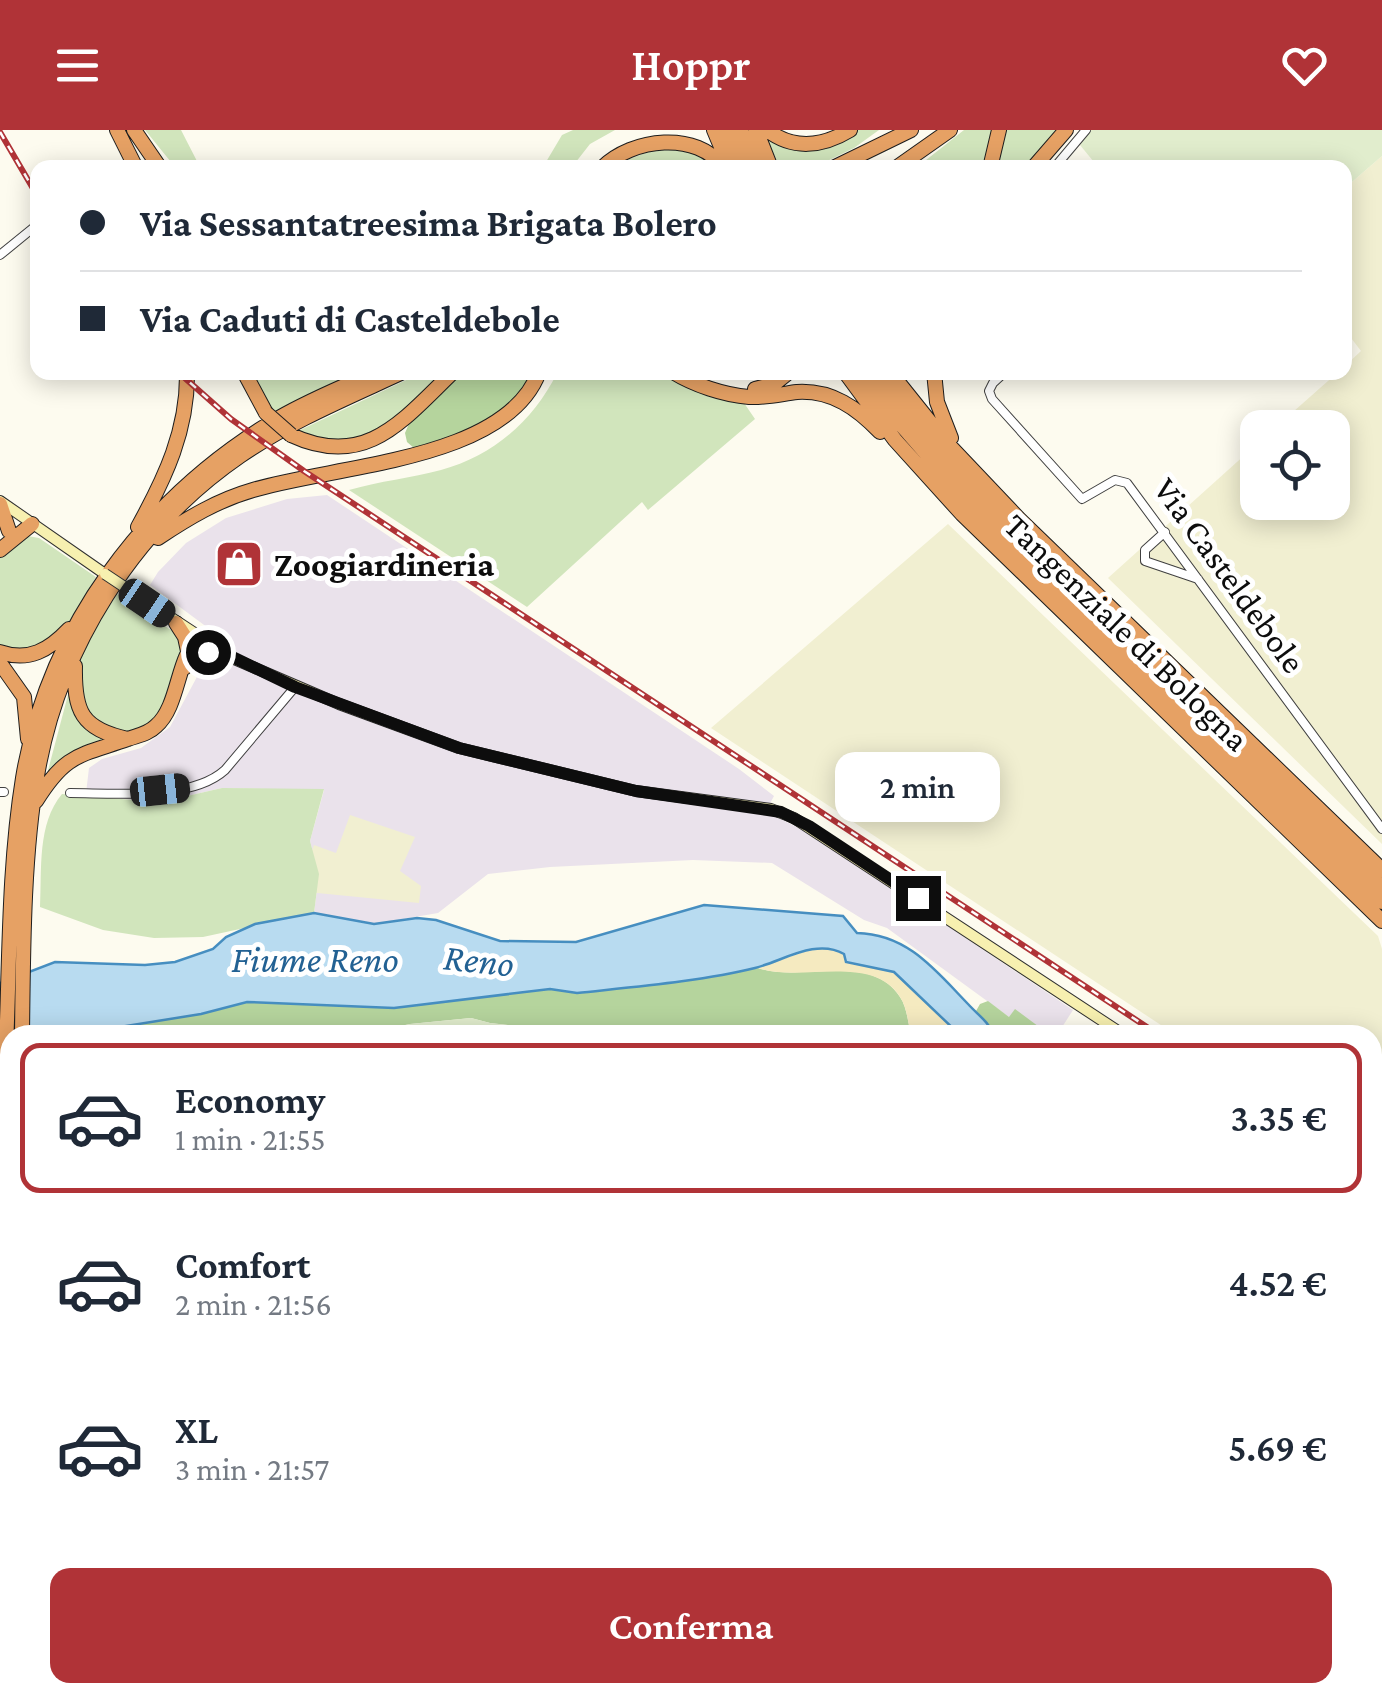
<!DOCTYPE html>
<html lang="it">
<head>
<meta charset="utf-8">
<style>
  body { margin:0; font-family:"Crimson Pro",serif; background:#f2f2f3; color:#1f2937; height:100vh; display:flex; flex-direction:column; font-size:38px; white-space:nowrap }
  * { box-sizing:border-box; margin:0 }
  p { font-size:32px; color:#747a83 }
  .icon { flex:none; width:55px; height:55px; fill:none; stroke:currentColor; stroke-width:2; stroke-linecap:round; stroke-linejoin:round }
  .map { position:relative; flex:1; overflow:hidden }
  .panel { position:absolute; left:0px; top:895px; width:1382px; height:678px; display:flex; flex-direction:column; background:#fff; border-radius:30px 30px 0 0; box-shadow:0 5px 25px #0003 }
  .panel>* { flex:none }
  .hud { position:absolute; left:30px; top:30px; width:1322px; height:220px; border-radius:20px; box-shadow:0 5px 25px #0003; display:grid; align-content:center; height:220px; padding:0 50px; background:#fff }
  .buttons { position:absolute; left:1240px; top:280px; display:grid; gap:20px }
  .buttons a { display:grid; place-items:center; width:110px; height:110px; border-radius:20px; background:#fff; box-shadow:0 5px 25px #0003; font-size:50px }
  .end { position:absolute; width:45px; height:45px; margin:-22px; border:12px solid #0d0d0d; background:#fff; box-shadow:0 0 0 5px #fff }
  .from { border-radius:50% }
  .bubble { position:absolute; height:70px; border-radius:20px; background:#fff; box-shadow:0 5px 25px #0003; font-size:32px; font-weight:600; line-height:70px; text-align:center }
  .car { position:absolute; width:30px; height:60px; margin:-30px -15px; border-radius:12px; box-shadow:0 0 8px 2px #0007; background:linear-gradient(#222 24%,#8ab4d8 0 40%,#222 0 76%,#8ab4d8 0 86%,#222 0) }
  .hud b { display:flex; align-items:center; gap:35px; height:95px; font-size:38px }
  .hud b+b { border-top:2px solid #e0e1e3 }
  .hud i { width:25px; height:25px; background:#1f2937 }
  ul { padding:18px 0 0; list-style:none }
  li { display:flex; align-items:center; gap:30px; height:150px; margin:0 20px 15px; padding:0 30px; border:5px solid transparent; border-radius:20px }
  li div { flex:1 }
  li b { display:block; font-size:38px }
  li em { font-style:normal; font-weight:600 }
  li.selected { border-color:#b03337 }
  li>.icon { width:90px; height:90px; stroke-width:1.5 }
  .button { display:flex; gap:20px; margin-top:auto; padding:20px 50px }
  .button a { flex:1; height:115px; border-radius:20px; background:#b03337; color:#fff; font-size:40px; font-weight:600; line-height:115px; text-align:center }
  header { display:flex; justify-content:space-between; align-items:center; height:130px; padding:0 50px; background:#b03337; color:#fff; font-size:45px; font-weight:600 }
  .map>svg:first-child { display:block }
</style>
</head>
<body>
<header><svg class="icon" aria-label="menu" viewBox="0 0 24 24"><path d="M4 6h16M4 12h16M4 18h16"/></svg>Hoppr<svg class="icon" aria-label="heart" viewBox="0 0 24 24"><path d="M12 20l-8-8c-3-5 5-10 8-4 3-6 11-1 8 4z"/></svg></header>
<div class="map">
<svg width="1382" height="1572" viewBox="0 0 1382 1572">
  <rect width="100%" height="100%" fill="#fdfbef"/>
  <path fill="#eae2eb" d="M327 365 739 639 774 666 766 681 810 704 1073 880 1057 905 1009 887 887 798 864 790 772 733 693 730 550 737 488 744 438 783 374 794 314 783 319 744 310 711 324 660 222 658 174 669 133 670 86 663 89 638 102 629 141 618 170 597 219 506 150 455 158 442 186 413 226 388 287 369Z"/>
  <path fill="#f1efd1" d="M1382 26V714L1108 448 1257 314 1258 372H1332V298L1276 297 1337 243 1345 242V236L1361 221 1345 200V58Z
    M948 394 1378 806 1382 819V924L1373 930 1372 905H1176L711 598Z
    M350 685 415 707 400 741 421 756 419 773 297 761 314 715 336 723Z"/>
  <path fill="#d1e5bc" d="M145 0H181L200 37H175Z
    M573 0H615L590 14 572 37H543L562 5Z
    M858 0H879L854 18 813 38 780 37 765 6 839 11Z
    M964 0H996L987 37 916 38Z
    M1005 0H1061L1028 37 996 38Z
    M663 16H688L720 38 609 37Z
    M250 243H356L273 283Z
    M421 243H448L391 296 337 315 296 302Z
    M557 243H665L675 249 742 270 755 289 648 380 642 372 527 477 349 360C380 351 411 348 441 340 493 326 534 290 557 243Z
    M22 405 39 408 96 447 68 495 34 522 0 518V427L7 415Z
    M117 464 177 504 185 518C176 541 169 579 149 595 114 622 76 585 77 548 78 518 103 488 117 464Z
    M69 561C74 588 86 597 108 611L46 648Z
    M222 658 324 659 310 711 319 744 314 783 203 807 154 808 103 800 40 777C42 739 37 694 62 664L133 670 174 669Z
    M10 1185V1525L0 1509V1217Z
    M1078 1563V1562L1198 1563 1190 1572H1076Z"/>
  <path fill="#b5d49d" d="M461 243H537L493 293 414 318 407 312 405 303 411 289Z
    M758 838C801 853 870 821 900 867 907 877 908 893 911 905H595L490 893 471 888 410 894 358 905H70L201 884 247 872 394 878 550 859 577 863 617 859Z
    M988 871 1009 887 1015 879 1050 905H995L976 881 980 874Z"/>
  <path fill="#f5eac0" d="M830 818 844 824 846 832 894 842 960 905H911C908 893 907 877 900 867 872 823 801 853 758 838L812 819Z"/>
  <path fill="#e1edcd" d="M1088 0H1382V26L1345 58V38L1098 37 1080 15Z
    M471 888 490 893 595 905H358L410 894Z
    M800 1563V1562L988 1563 986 1572H801Z"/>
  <path fill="#b8dbf0" stroke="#468ec0" stroke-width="2.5" d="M704 775 843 786 857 803C908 804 936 841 968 874 978 885 988 891 994 905H960L894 842 846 832 844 824C816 808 783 831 755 838 703 851 632 857 577 863L550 859 394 878 247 872 201 884 70 905H24L0 895V853L55 832 145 835 175 832 213 819 226 807 255 794 314 783 374 794 417 788 436 790 500 811 576 812Z"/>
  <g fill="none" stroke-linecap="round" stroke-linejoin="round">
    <g stroke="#404040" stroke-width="10">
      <path id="street" d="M1054 38 1086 0
        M0 125 38 94
        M1005 242 993 253 989 261 992 269 1082 369 1115 350 1127 353 1382 699
        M1165 402 1145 420V431L1198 449
        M0 662H4
        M70 663C113 663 191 671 225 640L295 557
        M1372 1260 1382 1261
        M1372 1427 1382 1422
        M174 1562 181 1572
        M420 1562 426 1572
        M461 1562 467 1572
        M701 1562 702 1572
        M143 1572 155 1562
        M306 1572 318 1562
        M590 1572 591 1562
        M714 1572 738 1562
        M1206 1572 1224 1562"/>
    </g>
    <g stroke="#2f2f2f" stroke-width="12">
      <path id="secondary" d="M0 371 105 444
        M123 456 234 529 339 574 459 618 636 661 771 679 794 688 1124 905
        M1372 1076 1382 1083
        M0 1188 10 1162
        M1372 1500 1382 1518
        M0 1531 10 1544
        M26 1562 37 1572"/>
    </g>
    <g stroke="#1e1e1e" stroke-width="16">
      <path id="highway" d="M117 0 136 38
        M134 0 160 38
        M714 0 729 36
        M728 0 745 38
        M741 0 757 38
        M756 0 771 38
        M767 0C793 20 822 17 850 0
        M602 38C632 8 697 0 724 38
        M833 38 911 0
        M896 38 950 0
        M990 38 999 0
        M1033 38 1066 0
        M244 242 266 283
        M673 242C694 255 724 265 749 267 765 268 781 264 797 262 832 260 857 278 880 302
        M845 242 895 310 962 384 1382 791
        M861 242 896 289 972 376 1382 772
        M875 242 919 299 988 375 1382 757
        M890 242 946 312 1019 389 1382 740
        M934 242 937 272 951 308
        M755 259 774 254 789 242
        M291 305C366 340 403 290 453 242
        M0 374 9 401
        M138 397C165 348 188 300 187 242
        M158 408C188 388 218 370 253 360 335 335 506 331 539 242
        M0 420 32 394
        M176 493 185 507 188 521
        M0 522C29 532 49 520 69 499
        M0 533 24 567 28 609
        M75 536C74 581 81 599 128 609
        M184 538 196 527 222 523
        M36 671C66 623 79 626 128 609 139 605 148 604 156 596 180 576 177 522 200 509
        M22 905C23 823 23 727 37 646 58 519 134 399 240 326 291 291 347 268 403 242
        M0 1012C12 893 4 765 23 648 48 498 144 370 272 292 304 272 341 258 375 242
        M0 1105 10 1049"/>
    </g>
    <use href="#street" stroke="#fff" stroke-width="8"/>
    <use href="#secondary" stroke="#f7f0b0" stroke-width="10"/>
    <use href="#highway" stroke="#e6a164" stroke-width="14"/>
    <g stroke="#b03337" stroke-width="6">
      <path id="rail" d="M0 2 38 67
        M178 242 231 289 304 341 1159 905
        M1372 1056 1382 1063"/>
    </g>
    <use href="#rail" stroke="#fff" stroke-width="2.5" stroke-dasharray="8" stroke-linecap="butt"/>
    <g stroke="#2f2f2f" stroke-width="12" stroke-linecap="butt">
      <path id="secondary-bridge" d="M105 444 123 456"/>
    </g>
    <g stroke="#1e1e1e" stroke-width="16" stroke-linecap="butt">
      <path id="highway-bridge" d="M266 283 291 305"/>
    </g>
    <use href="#secondary-bridge" stroke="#f7f0b0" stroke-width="10"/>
    <use href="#highway-bridge" stroke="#e6a164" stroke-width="14"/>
  </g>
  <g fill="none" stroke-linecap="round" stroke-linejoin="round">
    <path stroke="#0d0d0d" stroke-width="12" d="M208 522H222L295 557 459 618 636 661 781 682 809 696 918 768"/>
  </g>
  <defs>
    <g id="shop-square" transform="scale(2.5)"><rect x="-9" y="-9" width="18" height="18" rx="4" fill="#b03337" stroke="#fff"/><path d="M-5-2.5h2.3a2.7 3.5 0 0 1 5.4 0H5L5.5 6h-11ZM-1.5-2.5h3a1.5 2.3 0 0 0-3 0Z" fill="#fff"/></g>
  </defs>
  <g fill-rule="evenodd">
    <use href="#shop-square" x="239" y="434"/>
  </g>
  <g text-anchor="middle" stroke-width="10" stroke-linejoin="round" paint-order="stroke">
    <g font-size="35" font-weight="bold" fill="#0d0d0d" stroke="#fff" text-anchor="start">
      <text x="274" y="446">Zoogiardineria</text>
    </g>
    <g font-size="35" fill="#0d0d0d" stroke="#fff">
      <text transform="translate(1230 445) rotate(54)" y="12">Via Casteldebole</text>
      <text transform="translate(1127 502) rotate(44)" y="12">Tangenziale di Bologna</text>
    </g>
    <g font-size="38" font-style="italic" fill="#226193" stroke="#fff">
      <text x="315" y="842">Fiume Reno</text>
      <text transform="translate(479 830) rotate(6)" y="13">Reno</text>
    </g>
  </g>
</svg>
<div class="buttons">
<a><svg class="icon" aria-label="locate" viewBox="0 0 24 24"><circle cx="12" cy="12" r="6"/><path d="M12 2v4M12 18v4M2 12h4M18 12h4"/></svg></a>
</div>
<i class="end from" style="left:208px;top:522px"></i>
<i class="end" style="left:918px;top:768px"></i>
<div class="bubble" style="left:835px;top:622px;width:165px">2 min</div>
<i class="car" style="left:147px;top:473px;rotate:124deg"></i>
<i class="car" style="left:160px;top:660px;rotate:84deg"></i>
<div class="hud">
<b><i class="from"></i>Via Sessantatreesima Brigata Bolero</b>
<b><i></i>Via Caduti di Casteldebole</b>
</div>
<section class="panel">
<ul>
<li class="selected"><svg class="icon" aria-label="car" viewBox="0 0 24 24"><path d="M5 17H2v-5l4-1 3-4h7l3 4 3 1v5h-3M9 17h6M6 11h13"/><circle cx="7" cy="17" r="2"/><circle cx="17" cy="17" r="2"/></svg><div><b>Economy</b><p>1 min · 21:55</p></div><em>3.35 €</em></li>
<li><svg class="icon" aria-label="car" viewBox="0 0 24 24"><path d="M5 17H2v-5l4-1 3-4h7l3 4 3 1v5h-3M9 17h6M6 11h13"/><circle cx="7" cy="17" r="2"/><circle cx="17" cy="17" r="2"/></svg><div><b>Comfort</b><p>2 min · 21:56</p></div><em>4.52 €</em></li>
<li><svg class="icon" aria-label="car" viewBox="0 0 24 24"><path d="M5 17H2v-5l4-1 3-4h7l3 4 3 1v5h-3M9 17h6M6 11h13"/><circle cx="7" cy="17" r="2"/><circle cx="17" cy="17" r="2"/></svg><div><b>XL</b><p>3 min · 21:57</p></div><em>5.69 €</em></li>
</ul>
<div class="button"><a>Conferma</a></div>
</section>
</div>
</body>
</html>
